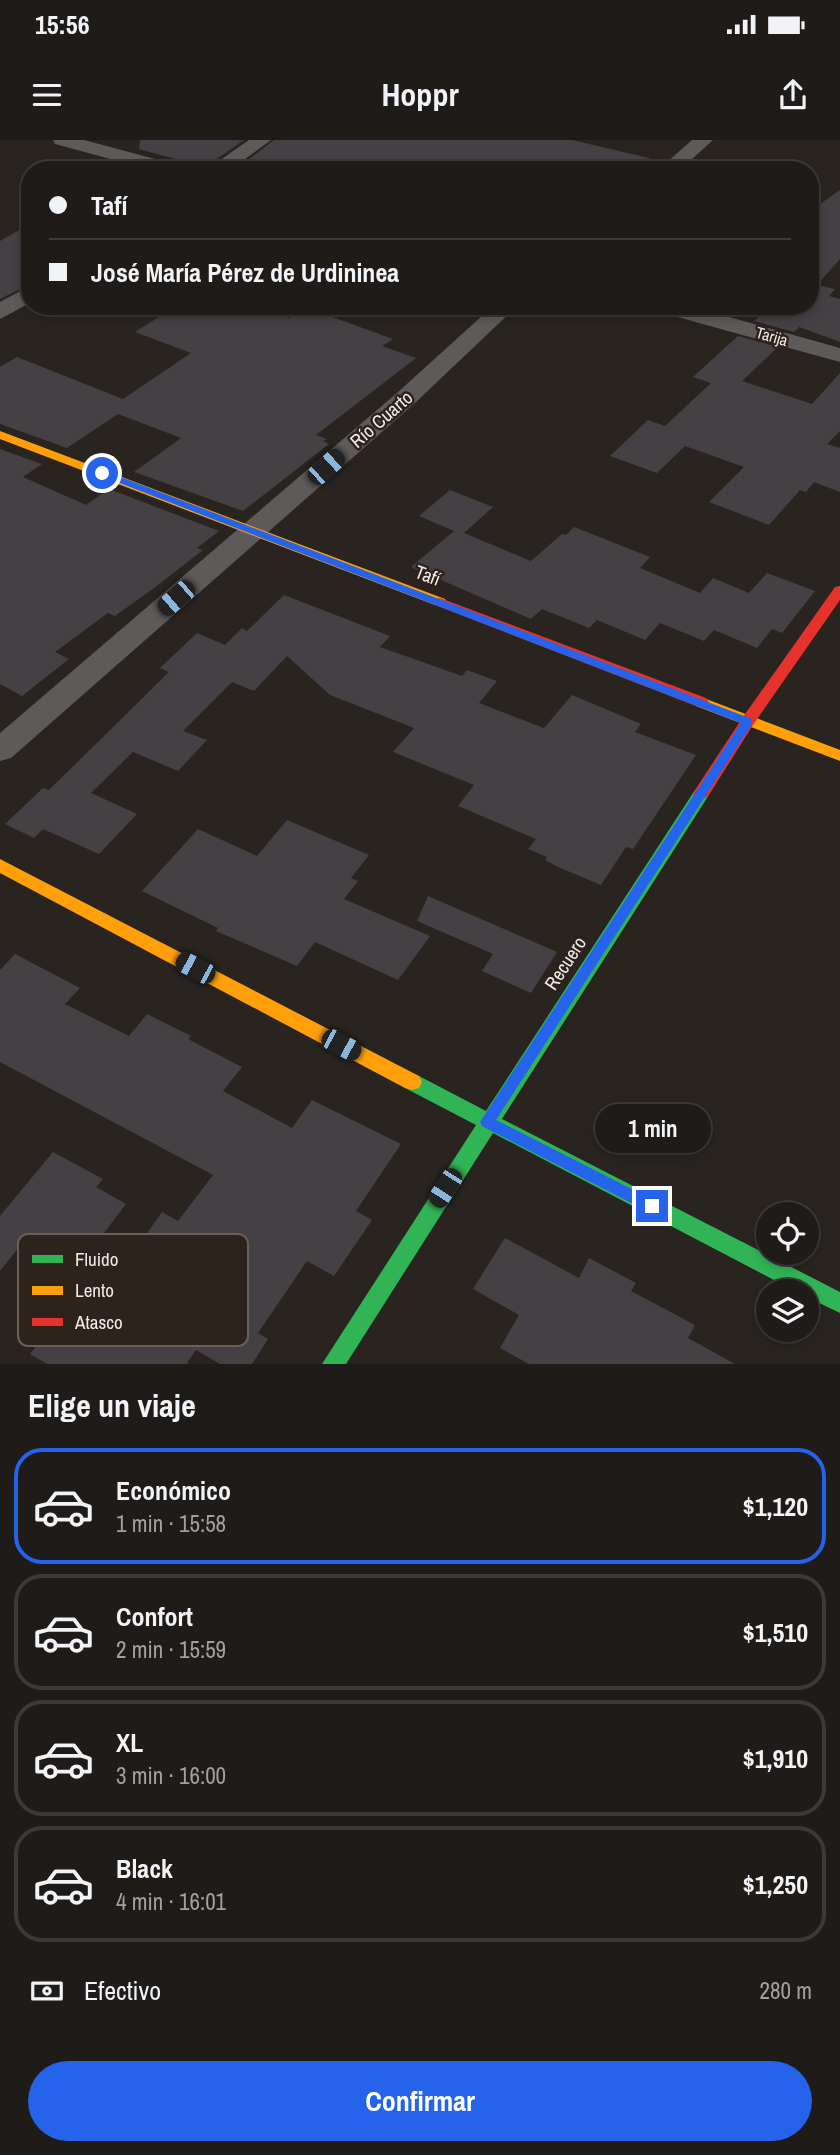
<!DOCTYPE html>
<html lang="es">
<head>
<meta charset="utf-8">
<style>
  body { margin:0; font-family:"Archivo Narrow",sans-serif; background:#272421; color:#f1f3f6; height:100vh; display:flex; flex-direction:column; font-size:26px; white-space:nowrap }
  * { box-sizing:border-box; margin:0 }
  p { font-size:23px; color:#a1a1a2 }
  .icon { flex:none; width:38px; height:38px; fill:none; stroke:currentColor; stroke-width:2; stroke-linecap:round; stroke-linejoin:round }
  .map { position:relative; height:1224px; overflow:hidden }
  .side { display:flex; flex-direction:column; background:#1f1b18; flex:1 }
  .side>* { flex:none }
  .hud { position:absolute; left:21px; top:21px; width:798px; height:154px; border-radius:28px; box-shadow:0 4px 10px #0003,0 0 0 2px #3c3937; display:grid; align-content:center; height:154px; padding:0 28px; background:#1f1b18 }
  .tools { position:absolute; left:756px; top:1062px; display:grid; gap:14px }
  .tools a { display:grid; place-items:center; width:63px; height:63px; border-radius:50%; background:#1f1b18; box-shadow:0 4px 10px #0003,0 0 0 2px #3c3937; font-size:35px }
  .end { position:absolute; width:32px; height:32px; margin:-16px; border:9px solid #2563eb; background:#fff; box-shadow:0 0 0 4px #fff }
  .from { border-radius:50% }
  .bubble { position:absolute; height:49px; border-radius:24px; background:#1f1b18; box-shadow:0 4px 10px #0003,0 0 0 2px #3c3937; font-size:23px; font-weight:700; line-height:49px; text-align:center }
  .car { position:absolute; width:21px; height:42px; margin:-21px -10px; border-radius:9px; box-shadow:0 0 5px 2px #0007; background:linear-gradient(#222 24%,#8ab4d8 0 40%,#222 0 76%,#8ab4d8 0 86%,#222 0) }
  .hud b { display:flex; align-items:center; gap:24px; height:66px; font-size:26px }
  .hud b+b { border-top:2px solid #3c3937 }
  .hud i { width:18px; height:18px; background:#f1f3f6 }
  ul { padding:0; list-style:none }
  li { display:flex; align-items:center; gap:21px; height:116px; margin:0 14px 10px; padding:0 14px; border:4px solid #3c3937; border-radius:28px }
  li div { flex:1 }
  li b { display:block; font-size:26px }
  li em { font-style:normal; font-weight:700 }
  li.selected { border-color:#2563eb }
  li>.icon { width:63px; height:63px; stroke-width:1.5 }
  h2 { padding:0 28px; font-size:32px; line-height:84px }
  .pay { display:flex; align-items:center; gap:18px; height:77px; padding:0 28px; font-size:26px }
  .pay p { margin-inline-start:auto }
  .cta { display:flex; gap:14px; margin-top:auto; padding:14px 28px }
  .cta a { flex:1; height:80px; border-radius:42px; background:#2563eb; color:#fff; font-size:28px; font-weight:700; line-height:80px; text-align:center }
  .status { display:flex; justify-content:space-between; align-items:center; height:49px; padding:0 35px; background:#1f1b18; direction:ltr }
  .status svg { height:19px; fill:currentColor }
  header { display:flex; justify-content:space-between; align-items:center; height:91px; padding:0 28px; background:#1f1b18; font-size:32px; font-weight:700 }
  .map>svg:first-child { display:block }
</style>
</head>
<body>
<div class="status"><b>15:56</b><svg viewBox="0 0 49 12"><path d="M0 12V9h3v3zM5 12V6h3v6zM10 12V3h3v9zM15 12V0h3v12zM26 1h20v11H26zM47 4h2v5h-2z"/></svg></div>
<header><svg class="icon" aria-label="menu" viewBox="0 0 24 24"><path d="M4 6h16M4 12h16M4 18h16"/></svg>Hoppr<svg class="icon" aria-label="share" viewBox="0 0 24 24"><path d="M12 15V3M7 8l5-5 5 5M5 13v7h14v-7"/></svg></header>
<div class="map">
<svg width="840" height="1224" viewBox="0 0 840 1224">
  <rect width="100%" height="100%" fill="#292420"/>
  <path fill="#454044" d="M140 0H244L205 27 139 9Z
    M274 0H572L649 18 648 30H235Z
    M840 50V119L817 145 835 149 829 156 840 159V202L799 187 794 192 754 181 770 166H810V71Z
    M30 84V144L0 159V101Z
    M176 166H207L237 177 255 166 289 178 305 167 393 199 382 206 416 218 316 295 327 299 323 301 329 304 243 371 134 332 181 298 118 274 67 308 0 284V227L17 217 123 259 191 213 135 192Z
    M738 196 778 207 742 241 812 264 840 233V291L827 304 840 308V352L814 342 806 352 800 350 769 385 709 362 744 327 685 306 657 333 610 316 648 280 665 286 711 243 693 237Z
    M0 309 42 324 23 337 86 365 109 349 219 391 197 408 203 410 154 448 115 476 108 473 55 512 69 519 22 556 0 544Z
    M450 350 493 367 464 393 531 421 562 394 566 395 574 387 650 417 640 428 700 453 713 438 749 453 767 433 815 451 782 493 772 489 757 508 714 490 704 501 660 483 645 500 597 480 589 488 542 469 531 479 411 427 454 391 419 376Z
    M284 455 390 496 380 507 462 536 467 530 497 541 479 563 544 588 572 555 641 584 635 592 696 615 633 709 626 707 601 745 558 727 545 720 547 717 528 709 536 699 458 666 474 645 393 612 414 588 330 555 287 516 254 551 232 542 183 591 207 600 178 631 133 612 91 653 137 674 99 714 43 689 34 698 5 684 43 648 49 650 169 532 160 528 197 493 225 505 242 488 247 491Z
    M287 680 369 715 351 738 358 741 344 759 430 796 398 840 315 802 297 826 216 791 218 788 142 751 198 689 257 716Z
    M428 756 557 812 531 853 482 831 493 814 417 781Z
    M15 814 80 848 65 864 129 896 147 874 191 896 188 899 242 927 223 951 292 988 312 960 401 1004 356 1071 372 1080 334 1136 307 1121 258 1193 268 1199 252 1224H220L196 1210 187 1223 189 1224H47L30 1214 74 1156 142 1196 195 1124 145 1096 162 1072 178 1081 213 1035 0 922V830Z
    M53 1012 103 1039 96 1047 126 1064 75 1131 24 1101 0 1131V1076Z
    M505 1098 579 1138 589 1118 636 1143 631 1151 695 1185 688 1198 735 1224H529L500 1208 519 1175 473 1149Z"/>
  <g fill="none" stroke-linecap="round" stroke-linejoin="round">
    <path fill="#5e5a5a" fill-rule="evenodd" d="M53 0H84L181 26 184 30H151L55 4Z
      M249 0H271L230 30H206Z
      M692 0H713L680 30H658Z
      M30 146V163L0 179V162Z
      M493 166H517L416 262 11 618 0 621V593L398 252Z
      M653 166H690L840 208V222L656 171Z"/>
    <path fill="#30b455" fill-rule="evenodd" d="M701 648 709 654 707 658 502 979 840 1152V1173L807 1157V1152H797L493 993 346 1224H322L476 985 405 948 402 942 405 936 412 934 419 936 486 971 695 650Z"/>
    <path fill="#ff9f0a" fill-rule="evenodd" d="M0 291 445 459 447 462 445 465H435L0 299Z
      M701 557 840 610V621L696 566 693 562Z
      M0 719 419 936 422 942 419 948 412 950 405 948 0 733Z"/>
    <path fill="#e5322d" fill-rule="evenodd" d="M840 446V460L753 585 707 658H695L693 654 695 650 743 577 835 447Z
      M440 458 706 558 709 562 701 567 696 566 435 465 433 462 435 459Z"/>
  </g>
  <path fill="#2563eb" d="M99 331H105L752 579V584L496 980 657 1062 659 1066 657 1071H647L482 986 480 982 741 583 99 335Z"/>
  <g text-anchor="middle" stroke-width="5" stroke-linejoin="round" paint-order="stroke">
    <g font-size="16" fill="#f1eae6" stroke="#2d231c">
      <text transform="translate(772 196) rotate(16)" y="6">Tarija</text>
    </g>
    <g font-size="19" fill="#f1eae6" stroke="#2d231c">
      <text transform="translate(381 279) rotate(-41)" y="7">Río Cuarto</text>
      <text transform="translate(428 435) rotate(21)" y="7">Tafí</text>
      <text transform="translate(565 823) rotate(-57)" y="7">Recuero</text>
    </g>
  </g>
  <rect x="18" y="1094" width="230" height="112" rx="10" fill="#2d231c" stroke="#685f59" stroke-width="2"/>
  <rect x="32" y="1115" width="31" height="8" fill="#30b455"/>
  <rect x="32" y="1146" width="31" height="9" fill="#ff9f0a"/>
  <rect x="32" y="1178" width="31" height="8" fill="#e5322d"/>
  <g font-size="19" fill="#f1eae6">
    <text x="75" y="1126">Fluido</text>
    <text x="75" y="1157">Lento</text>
    <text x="75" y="1189">Atasco</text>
  </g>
</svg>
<div class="tools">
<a><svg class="icon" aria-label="locate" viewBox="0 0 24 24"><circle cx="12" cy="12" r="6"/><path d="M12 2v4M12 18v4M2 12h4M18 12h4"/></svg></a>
<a><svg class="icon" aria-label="layers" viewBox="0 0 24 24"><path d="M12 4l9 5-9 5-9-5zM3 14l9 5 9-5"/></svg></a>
</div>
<i class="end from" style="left:102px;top:333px"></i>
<i class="end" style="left:652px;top:1066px"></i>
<div class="bubble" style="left:595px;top:964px;width:116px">1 min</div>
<i class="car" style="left:326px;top:327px;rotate:48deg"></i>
<i class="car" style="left:176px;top:458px;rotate:229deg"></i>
<i class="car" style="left:195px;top:828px;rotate:298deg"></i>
<i class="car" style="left:341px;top:905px;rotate:118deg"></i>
<i class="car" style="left:445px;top:1048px;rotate:213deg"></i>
<div class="hud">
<b><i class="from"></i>Tafí</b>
<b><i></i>José María Pérez de Urdininea</b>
</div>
</div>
<section class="side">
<h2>Elige un viaje</h2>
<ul>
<li class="selected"><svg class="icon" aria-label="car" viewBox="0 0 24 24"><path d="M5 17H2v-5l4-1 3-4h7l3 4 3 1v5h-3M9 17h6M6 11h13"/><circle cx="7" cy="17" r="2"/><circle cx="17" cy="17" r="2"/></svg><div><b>Económico</b><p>1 min · 15:58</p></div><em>$1,120</em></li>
<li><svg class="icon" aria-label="car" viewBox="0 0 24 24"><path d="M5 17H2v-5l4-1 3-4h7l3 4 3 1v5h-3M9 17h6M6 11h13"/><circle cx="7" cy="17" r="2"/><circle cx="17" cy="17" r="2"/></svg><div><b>Confort</b><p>2 min · 15:59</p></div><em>$1,510</em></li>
<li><svg class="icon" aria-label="car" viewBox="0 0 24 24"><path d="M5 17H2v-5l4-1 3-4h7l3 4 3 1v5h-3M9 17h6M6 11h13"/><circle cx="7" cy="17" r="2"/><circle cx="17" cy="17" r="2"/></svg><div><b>XL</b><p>3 min · 16:00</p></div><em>$1,910</em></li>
<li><svg class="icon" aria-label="car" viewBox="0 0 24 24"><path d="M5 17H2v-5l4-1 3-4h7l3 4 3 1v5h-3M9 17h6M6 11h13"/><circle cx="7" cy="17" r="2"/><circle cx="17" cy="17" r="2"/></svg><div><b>Black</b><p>4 min · 16:01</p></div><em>$1,250</em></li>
</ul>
<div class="pay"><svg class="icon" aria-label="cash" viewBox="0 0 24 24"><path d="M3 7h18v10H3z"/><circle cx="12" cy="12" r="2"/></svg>Efectivo<p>280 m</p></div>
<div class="cta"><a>Confirmar</a></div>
</section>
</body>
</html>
